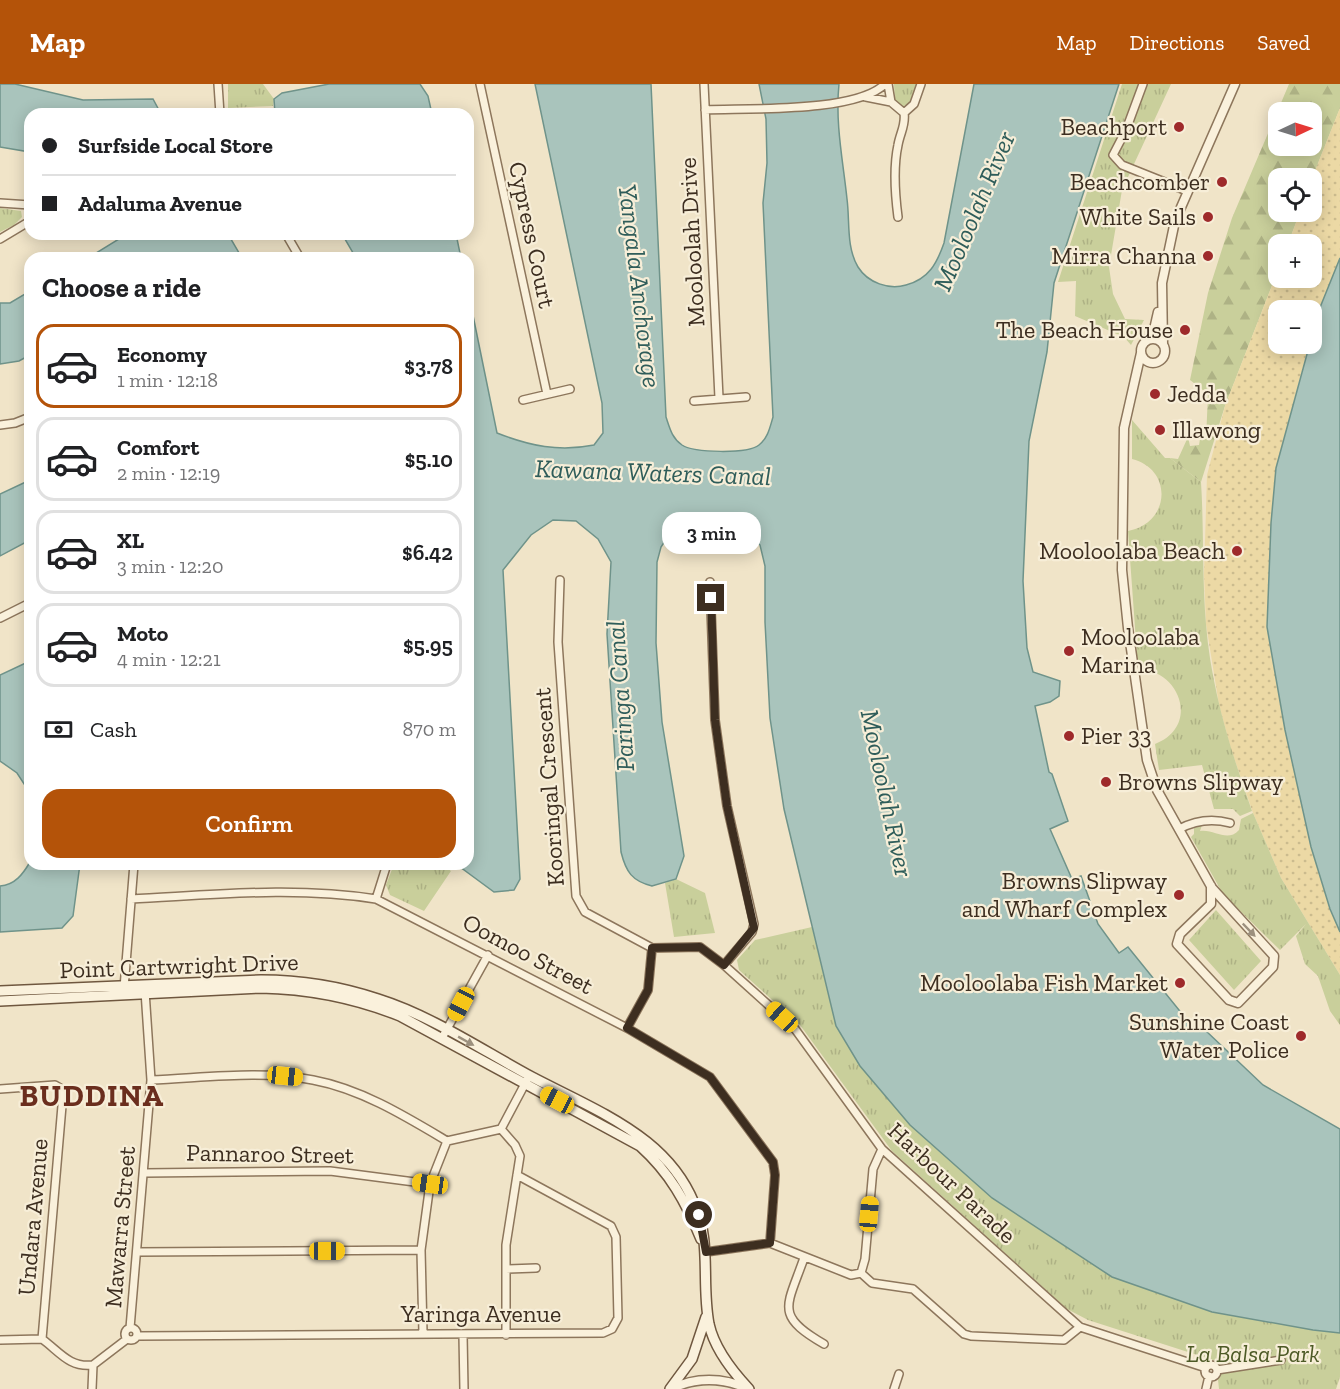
<!DOCTYPE html>
<html lang="en">
<head>
<meta charset="utf-8">
<style>
  body { margin:0; font-family:"Zilla Slab",serif; background:#f6f6f6; color:#202124; height:100vh; display:flex; flex-direction:column; font-size:22px; white-space:nowrap }
  * { box-sizing:border-box; margin:0 }
  p { font-size:20px; color:#757577 }
  .icon { flex:none; width:33px; height:33px; fill:none; stroke:currentColor; stroke-width:2; stroke-linecap:round; stroke-linejoin:round }
  .map { position:relative; flex:1; overflow:hidden }
  .drawer { position:absolute; left:24px; top:168px; width:450px; height:618px; display:flex; flex-direction:column; background:#fff; border-radius:18px; box-shadow:0 3px 15px #0003 }
  .drawer>* { flex:none }
  .top-card { position:absolute; left:24px; top:24px; width:450px; height:132px; border-radius:18px; box-shadow:0 3px 15px #0003; display:grid; align-content:center; height:132px; padding:0 18px; background:#fff }
  .needle { width:39px; rotate:86deg }
  .fabs { position:absolute; left:1268px; top:18px; display:grid; gap:12px }
  .fabs a { display:grid; place-items:center; width:54px; height:54px; border-radius:12px; background:#fff; box-shadow:0 3px 15px #0003; font-size:30px }
  .end { position:absolute; width:27px; height:27px; margin:-14px; border:8px solid #3d2e20; background:#fff; box-shadow:0 0 0 3px #fff }
  .from { border-radius:50% }
  .bubble { position:absolute; height:42px; border-radius:18px; background:#fff; box-shadow:0 3px 15px #0003; font-size:20px; font-weight:600; line-height:42px; text-align:center }
  .car { position:absolute; width:18px; height:36px; margin:-18px -9px; border-radius:8px; box-shadow:0 0 4px 2px #0007; background:linear-gradient(#f5c518 24%,#345 0 40%,#f5c518 0 76%,#345 0 86%,#f5c518 0) }
  .top-card b { display:flex; align-items:center; gap:21px; height:57px; font-size:22px }
  .top-card b+b { border-top:2px solid #e0e0e0 }
  .top-card i { width:15px; height:15px; background:#202124 }
  ul { padding:0; list-style:none }
  li { display:flex; align-items:center; gap:18px; height:84px; margin:0 12px 9px; padding:0 6px; border:3px solid #e0e0e0; border-radius:18px }
  li div { flex:1 }
  li b { display:block; font-size:22px }
  li em { font-style:normal; font-weight:600 }
  li.selected { border-color:#b45309 }
  li>.icon { width:54px; height:54px; stroke-width:1.5 }
  h2 { padding:0 18px; font-size:27px; line-height:72px }
  .pay { display:flex; align-items:center; gap:15px; height:66px; padding:0 18px; font-size:22px }
  .pay p { margin-inline-start:auto }
  .cta { display:flex; gap:12px; margin-top:auto; padding:12px 18px }
  .cta a { flex:1; height:69px; border-radius:18px; background:#b45309; color:#fff; font-size:24px; font-weight:600; line-height:69px; text-align:center }
  header { display:flex; align-items:center; gap:36px; box-sizing:border-box; height:84px; padding:0 30px; background:#b45309; color:#fff }
  header strong { font-size:28px }
  nav { display:flex; gap:33px; margin-inline-start:auto; font-size:21px }
  .map>svg:first-child { display:block }
</style>
</head>
<body>
<header>
<strong>Map</strong>
<nav><a>Map</a><a>Directions</a><a>Saved</a></nav>
</header>
<div class="map">
<svg width="1340" height="1305" viewBox="0 0 1340 1305">
  <defs>
    <pattern id="forest-firs" width="22" height="20" patternUnits="userSpaceOnUse" patternTransform="scale(1.5)"><rect width="22" height="20" fill="#c9cf9b"/><path d="M5 1l3.5 6h-7zM16 11l3.5 6h-7z" fill="#aeb285"/></pattern>
    <pattern id="sand-dots" width="8" height="8" patternUnits="userSpaceOnUse" patternTransform="scale(1.5)"><rect width="8" height="8" fill="#ecd9a5"/><path d="M2 2h.1M6 6h.1" fill="none" stroke="#cbbb8e" stroke-width="1.8" stroke-linecap="round"/></pattern>
    <pattern id="park-tufts" width="24" height="20" patternUnits="userSpaceOnUse" patternTransform="scale(1.5)"><rect width="24" height="20" fill="#c9cf9b"/><path d="M3 7l-1-3M5 7V3M7 7l1-3M15 17l-1-3M17 17v-4M19 17l1-3" fill="none" stroke="#aeb285"/></pattern>
  </defs>
  <rect width="100%" height="100%" fill="#f0e4c8"/>
  <path fill="url(#forest-firs)" fill-rule="evenodd" d="M1289 0H1340V24L1311 97V94H1278V128H1300L1288 160H1278V186L1225 322 1201 398 1170 374 1178 375 1188 353 1190 362 1199 361 1200 355H1206L1208 310 1190 296 1208 209 1232 134ZM1278 28H1311V62H1278Z"/>
  <path fill="url(#sand-dots)" d="M1340 24V174L1311 252V226H1278V260H1309L1276 384 1271 439 1267 543 1285 646 1311 763 1330 825 1340 848V891L1281 794 1253 729 1231 665 1219 621 1206 540 1204 490 1207 391 1225 322 1278 186V194H1311V160H1288L1300 128H1311V97Z"/>
  <path fill="url(#park-tufts)" d="M228 0H263L274 15 273 22 228 24Z
    M894 0H917C915 9 912 19 902 23L895 19Z
    M1122 0H1171L1122 106 1109 183 1113 210 1125 235 1144 236 1131 261 1124 253 1075 232 1076 197 1058 198Z
    M0 124 21 127 22 133 14 141 0 148Z
    M1132 336 1165 374H1170L1201 398C1204 445 1202 493 1206 540 1211 605 1231 667 1252 727L1240 732 1233 725H1214L1202 681 1159 686 1155 660C1200 643 1181 586 1138 585L1128 447C1171 439 1173 385 1132 375Z
    M1253 729 1281 794 1340 891V941L1330 927 1318 892 1305 880 1296 852 1306 840 1280 866 1223 810 1191 753 1194 750V744L1202 741 1200 747C1215 745 1227 759 1239 746L1241 735Z
    M394 780 424 783 441 780 451 787 424 827 390 811 386 801Z
    M676 795 705 809 715 849 674 853 665 799Z
    M1216 826 1261 877 1234 906 1189 856Z
    M812 843 836 942 1212 1228 1313 1246 1340 1249V1293L1336 1305H1219L1216 1277 1088 1236 1067 1225 892 1067 800 941 739 886 737 876 755 856Z"/>
  <path fill="#a9c4bc" stroke="#6f938a" stroke-width="1.5" d="M0 0H15L83 16 153 15 161 30H30V68L0 63Z
    M329 0H420L428 12 432 30H275L274 15 282 9Z
    M535 0H651L666 333C670 345 672 354 682 361 694 369 748 370 759 361 768 354 770 343 773 333L763 119 767 79 766 35 759 0H839C835 39 843 77 847 115 850 137 846 163 858 183 868 199 889 206 906 201 929 195 937 179 944 159L974 0H1119L1054 199 1047 268 1029 357 1023 497 1027 564 1033 588 1060 597 1059 612 1050 618 1035 622 1049 688 1052 690 1068 737 1050 745 1072 795 1081 792 1098 840 1119 869 1128 863 1196 947 1205 946 1263 1001 1340 1045V1249L1313 1246 1212 1228 1112 1193 992 1114 910 1041 860 982 836 942 784 725 770 634 765 538V482L760 461 744 444 714 437 684 440 670 449 661 463 657 478 656 559 662 638 684 772 676 795 652 802C632 797 626 788 621 768L607 550 611 478 598 455 576 437 553 436 531 451 503 486 520 795 514 806 494 808 456 780H468V207L497 349C530 362 559 368 594 361L603 349 602 319Z
    M127 150H228L242 174H88Z
    M342 150H456L461 174H356Z
    M1340 174V848L1330 825 1311 763 1285 646 1267 543 1271 439 1276 384 1319 226Z
    M30 207V271L19 277 0 280V219H10Z
    M30 396V456L0 472V410Z
    M30 577V709L17 689 0 677V591Z
    M30 778 80 780 73 832 62 844 0 848V802C15 801 23 790 30 778Z"/>
  <g fill="none" stroke-linecap="round" stroke-linejoin="round">
    <g stroke="#8d765c" stroke-width="10">
      <path id="minor" d="M218 0 220 30
        M480 0 547 310
        M704 0 719 314
        M888 0 891 18
        M1143 0 1126 46 1113 71 1122 81 1187 107
        M866 13 891 18 904 29
        M705 26C747 24 856 29 885 0
        M904 29 914 20 921 0
        M0 119 30 121
        M898 133C895 110 893 84 898 61 900 49 906 41 904 29
        M286 150 300 174
        M0 155 30 137
        M523 316 570 305
        M694 317 746 313
        M0 341 15 339 30 333
        M560 496 558 558 576 812 585 828 652 864
        M710 498 715 636 727 722 754 840 752 848 724 881
        M0 534 30 519
        M1179 745C1196 736 1212 734 1230 739
        M131 815C212 811 295 802 376 815L627 944 710 993 773 1078 775 1091 770 1159
        M376 815 387 780
        M652 864 700 863 724 881 795 945 882 1065 1080 1243 1206 1284
        M124 904 134 780
        M627 944 648 906 652 864
        M442 954 488 871
        M151 996C204 994 260 986 313 996 361 1005 405 1032 447 1057
        M0 1005 55 1001 60 1004 63 1010 42 1255
        M501 1045 515 1061 520 1072 506 1161V1251
        M501 1045 527 996
        M145 1089 330 1087 430 1100
        M137 1168 421 1166
        M706 1168 770 1159 851 1191 861 1189 872 1199 913 1205 964 1250 971 1252 1064 1256 1080 1243
        M804 1174C787 1223 774 1231 824 1260
        M506 1185 536 1184
        M861 1189 865 1175 873 1085 882 1065
        M125 1250a6 6 0 1 1 12 0a6 6 0 1 1-12 0Z
        M130 1244 151 996 145 907
        M423 1249 421 1166 430 1100 447 1057 501 1045
        M463 1251 464 1305
        M138 1252 603 1249 612 1245 618 1234 616 1153 611 1142 517 1091
        M0 1256 42 1255C59 1267 69 1284 93 1281
        M1205 1287a6 6 0 1 1 12 0a6 6 0 1 1-12 0Z
        M1217 1286 1281 1276
        M92 1305 93 1281 127 1255
        M894 1305 899 1290
        M1206 1305 1209 1292"/>
    </g>
    <g stroke="#8d765c" stroke-width="11">
      <path id="tertiary" d="M1141 267a12 12 0 1 1 24 0a12 12 0 1 1-24 0Z
        M1147 256 1153 250 1158 228
        M1163 260 1162 199 1175 137 1235 0
        M1141 269 1124 344 1122 486 1128 544 1147 676 1157 706 1212 804 1274 872 1273 883 1238 919 1229 916 1177 860 1180 850 1211 820V802
        M671 1305C695 1293 723 1293 748 1305"/>
    </g>
    <g stroke="#6f573f" stroke-width="12">
      <path id="secondary" d="M0 907 261 896C302 896 339 902 378 915 432 932 482 966 532 993 570 1013 613 1031 647 1058 667 1074 684 1095 694 1119 712 1158 701 1198 709 1240 714 1263 733 1288 749 1305
        M0 917 261 904C310 905 355 914 400 932L640 1062C670 1089 686 1118 701 1155
        M670 1305 692 1275 706 1233"/>
    </g>
    <use href="#minor" stroke="#faf1dc" stroke-width="7"/>
    <use href="#tertiary" stroke="#faf1dc" stroke-width="8"/>
    <use href="#secondary" stroke="#faf1dc" stroke-width="9"/>
  </g>
  <defs><path id="oneway-solid" d="M-6-.8H1V-3.2L6.5 0L1 3.2V.8H-6Z" transform="scale(1.5)"/></defs>
  <g fill="#9c907e">
    <use href="#oneway-solid" transform="translate(1249 846) rotate(46)"/>
    <use href="#oneway-solid" transform="translate(466 957) rotate(29)"/>
  </g>
  <g fill="none" stroke-linecap="round" stroke-linejoin="round">
    <path stroke="#3d2e20" stroke-width="8" d="M699 1131 706 1168 770 1159 775 1091 773 1078 710 993 627 944 648 906 652 864 700 863 724 881 754 844 727 722 715 636 711 514"/>
  </g>
  <g fill="#9e2a2b" stroke="#f7eed8" stroke-width="2">
    <circle cx="1179" cy="43" r="6"/>
    <circle cx="1222" cy="98" r="6"/>
    <circle cx="1208" cy="133" r="6"/>
    <circle cx="1208" cy="172" r="6"/>
    <circle cx="1185" cy="246" r="6"/>
    <circle cx="1155" cy="310" r="6"/>
    <circle cx="1160" cy="346" r="6"/>
    <circle cx="1237" cy="467" r="6"/>
    <circle cx="1069" cy="567" r="6"/>
    <circle cx="1069" cy="652" r="6"/>
    <circle cx="1106" cy="698" r="6"/>
    <circle cx="1179" cy="811" r="6"/>
    <circle cx="1180" cy="899" r="6"/>
    <circle cx="1301" cy="952" r="6"/>
  </g>
  <g text-anchor="middle" stroke-width="4.5" stroke-linejoin="round" paint-order="stroke">
    <g font-size="24" fill="#3d2e20" stroke="#f7eed8" text-anchor="end">
      <text x="1167" y="51">Beachport</text>
      <text x="1210" y="106">Beachcomber</text>
      <text x="1196" y="141">White Sails</text>
      <text x="1196" y="180">Mirra Channa</text>
      <text x="1173" y="254">The Beach House</text>
      <text x="1167" y="318" text-anchor="start">Jedda</text>
      <text x="1172" y="354" text-anchor="start">Illawong</text>
      <text x="1225" y="475">Mooloolaba Beach</text>
      <text x="1081" y="561" text-anchor="start">Mooloolaba<tspan x="1081" dy="28">Marina</tspan></text>
      <text x="1081" y="660" text-anchor="start">Pier 33</text>
      <text x="1118" y="706" text-anchor="start">Browns Slipway</text>
      <text x="1167" y="805">Browns Slipway<tspan x="1167" dy="28">and Wharf Complex</tspan></text>
      <text x="1168" y="907">Mooloolaba Fish Market</text>
      <text x="1289" y="946">Sunshine Coast<tspan x="1289" dy="28">Water Police</tspan></text>
    </g>
    <g font-size="24" fill="#3d2e20" stroke="#f7eed8">
      <text transform="translate(532 151) rotate(78)" y="8">Cypress Court</text>
      <text transform="translate(692 158) rotate(-93)" y="8">Mooloolah Drive</text>
      <text transform="translate(549 703) rotate(-94)" y="8">Kooringal Crescent</text>
      <text transform="translate(528 870) rotate(28)" y="8">Oomoo Street</text>
      <text transform="translate(179 882) rotate(-2)" y="8">Point Cartwright Drive</text>
      <text transform="translate(270 1070) rotate(1)" y="8">Pannaroo Street</text>
      <text transform="translate(952 1099) rotate(43)" y="8">Harbour Parade</text>
      <text transform="translate(33 1133) rotate(-85)" y="8">Undara Avenue</text>
      <text transform="translate(120 1143) rotate(-85)" y="8">Mawarra Street</text>
      <text x="481" y="1238">Yaringa Avenue</text>
    </g>
    <g font-size="24" font-style="italic" fill="#4d5a26" stroke="#f7eed8">
      <text x="1253" y="1278">La Balsa Park</text>
    </g>
    <g font-size="26" font-style="italic" fill="#2f5d5a" stroke="#f7eed8">
      <text transform="translate(974 127) rotate(-67)" y="9">Mooloolah River</text>
      <text transform="translate(640 202) rotate(83)" y="9">Yangala Anchorage</text>
      <text transform="translate(653 388) rotate(2)" y="9">Kawana Waters Canal</text>
      <text transform="translate(620 612) rotate(-94)" y="9">Paringa Canal</text>
      <text transform="translate(887 709) rotate(78)" y="9">Mooloolah River</text>
    </g>
    <g font-size="30" font-weight="bold" letter-spacing="1.5" fill="#6b2e1e" stroke="#f7eed8">
      <text x="92" y="1022">BUDDINA</text>
    </g>
  </g>
</svg>
<div class="fabs">
<a><svg class="needle" viewBox="-14 -14 28 28"><path d="M0-13l5 13h-10z" fill="#e53935"/><path d="M0 13l5-13h-10z" fill="#757577"/></svg></a>
<a><svg class="icon" aria-label="locate" viewBox="0 0 24 24"><circle cx="12" cy="12" r="6"/><path d="M12 2v4M12 18v4M2 12h4M18 12h4"/></svg></a>
<a>+</a>
<a>−</a>
</div>
<i class="end from" style="left:699px;top:1131px"></i>
<i class="end" style="left:711px;top:514px"></i>
<div class="bubble" style="left:662px;top:428px;width:99px">3 min</div>
<i class="car" style="left:461px;top:920px;rotate:208deg"></i>
<i class="car" style="left:782px;top:933px;rotate:312deg"></i>
<i class="car" style="left:285px;top:992px;rotate:96deg"></i>
<i class="car" style="left:557px;top:1016px;rotate:298deg"></i>
<i class="car" style="left:430px;top:1100px;rotate:278deg"></i>
<i class="car" style="left:869px;top:1130px;rotate:5deg"></i>
<i class="car" style="left:327px;top:1167px;rotate:90deg"></i>
<div class="top-card">
<b><i class="from"></i>Surfside Local Store</b>
<b><i></i>Adaluma Avenue</b>
</div>
<section class="drawer">
<h2>Choose a ride</h2>
<ul>
<li class="selected"><svg class="icon" aria-label="car" viewBox="0 0 24 24"><path d="M5 17H2v-5l4-1 3-4h7l3 4 3 1v5h-3M9 17h6M6 11h13"/><circle cx="7" cy="17" r="2"/><circle cx="17" cy="17" r="2"/></svg><div><b>Economy</b><p>1 min · 12:18</p></div><em>$3.78</em></li>
<li><svg class="icon" aria-label="car" viewBox="0 0 24 24"><path d="M5 17H2v-5l4-1 3-4h7l3 4 3 1v5h-3M9 17h6M6 11h13"/><circle cx="7" cy="17" r="2"/><circle cx="17" cy="17" r="2"/></svg><div><b>Comfort</b><p>2 min · 12:19</p></div><em>$5.10</em></li>
<li><svg class="icon" aria-label="car" viewBox="0 0 24 24"><path d="M5 17H2v-5l4-1 3-4h7l3 4 3 1v5h-3M9 17h6M6 11h13"/><circle cx="7" cy="17" r="2"/><circle cx="17" cy="17" r="2"/></svg><div><b>XL</b><p>3 min · 12:20</p></div><em>$6.42</em></li>
<li><svg class="icon" aria-label="car" viewBox="0 0 24 24"><path d="M5 17H2v-5l4-1 3-4h7l3 4 3 1v5h-3M9 17h6M6 11h13"/><circle cx="7" cy="17" r="2"/><circle cx="17" cy="17" r="2"/></svg><div><b>Moto</b><p>4 min · 12:21</p></div><em>$5.95</em></li>
</ul>
<div class="pay"><svg class="icon" aria-label="cash" viewBox="0 0 24 24"><path d="M3 7h18v10H3z"/><circle cx="12" cy="12" r="2"/></svg>Cash<p>870 m</p></div>
<div class="cta"><a>Confirm</a></div>
</section>
</div>
</body>
</html>
